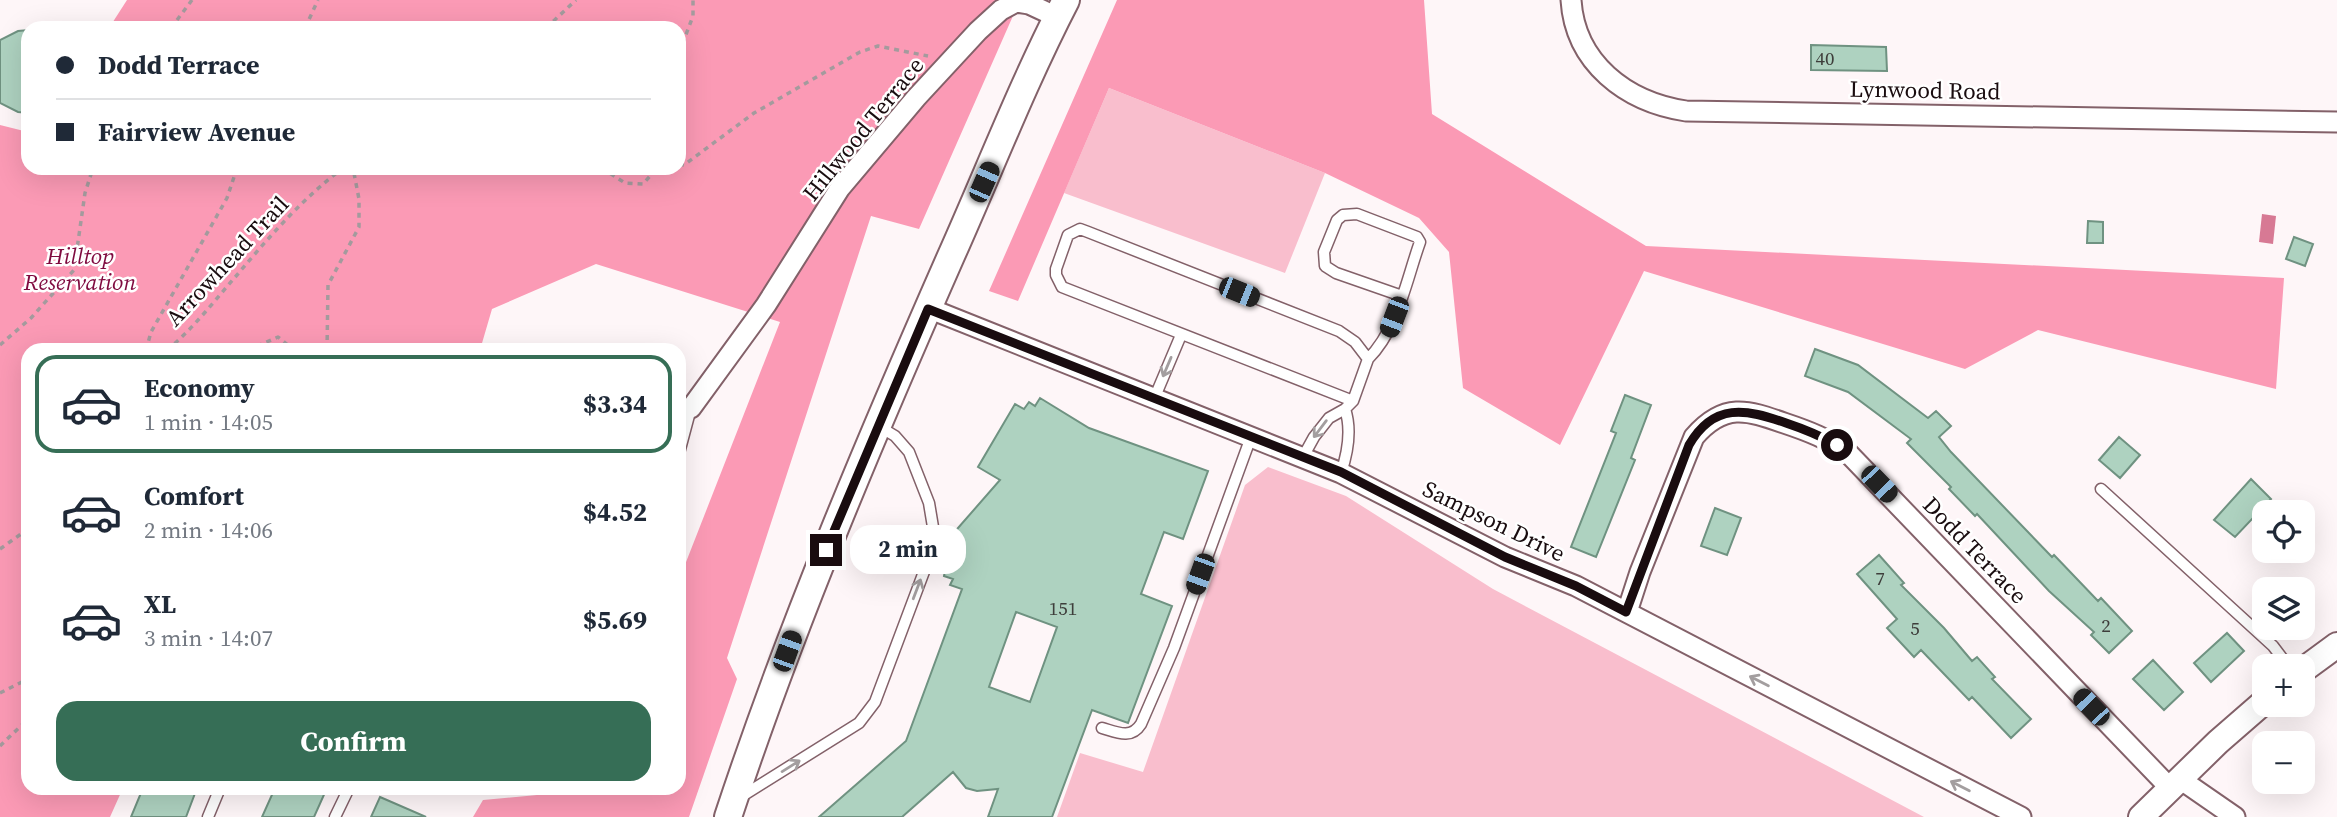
<!DOCTYPE html>
<html lang="en">
<head>
<meta charset="utf-8">
<style>
  body { margin:0; font-family:"Source Serif 4",serif; background:#f6f6f7; color:#1f2937; height:100vh; display:flex; flex-direction:column; font-size:26px; white-space:nowrap }
  * { box-sizing:border-box; margin:0 }
  p { font-size:23px; color:#747a83 }
  .icon { flex:none; width:38px; height:38px; fill:none; stroke:currentColor; stroke-width:2; stroke-linecap:round; stroke-linejoin:round }
  .map { position:relative; flex:1; overflow:hidden }
  .sheet { position:absolute; left:21px; top:343px; width:665px; height:452px; display:flex; flex-direction:column; background:#fff; border-radius:21px; box-shadow:0 7px 28px #0002 }
  .sheet>* { flex:none }
  .hud { position:absolute; left:21px; top:21px; width:665px; height:154px; border-radius:21px; box-shadow:0 7px 28px #0002; display:grid; align-content:center; height:154px; padding:0 35px; background:#fff }
  .fabs { position:absolute; left:2252px; top:500px; display:grid; gap:14px }
  .fabs a { display:grid; place-items:center; width:63px; height:63px; border-radius:14px; background:#fff; box-shadow:0 7px 28px #0002; font-size:35px }
  .end { position:absolute; width:32px; height:32px; margin:-16px; border:9px solid #190c0f; background:#fff; box-shadow:0 0 0 4px #fff }
  .from { border-radius:50% }
  .bubble { position:absolute; height:49px; border-radius:21px; background:#fff; box-shadow:0 7px 28px #0002; font-size:23px; font-weight:700; line-height:49px; text-align:center }
  .car { position:absolute; width:21px; height:42px; margin:-21px -10px; border-radius:9px; box-shadow:0 0 5px 2px #0007; background:linear-gradient(#222 24%,#8ab4d8 0 40%,#222 0 76%,#8ab4d8 0 86%,#222 0) }
  .hud b { display:flex; align-items:center; gap:24px; height:66px; font-size:26px }
  .hud b+b { border-top:2px solid #e0e1e3 }
  .hud i { width:18px; height:18px; background:#1f2937 }
  ul { padding:12px 0 0; list-style:none }
  li { display:flex; align-items:center; gap:21px; height:98px; margin:0 14px 10px; padding:0 21px; border:4px solid transparent; border-radius:21px }
  li div { flex:1 }
  li b { display:block; font-size:26px }
  li em { font-style:normal; font-weight:700 }
  li.current { border-color:#366e56 }
  li>.icon { width:63px; height:63px; stroke-width:1.5 }
  .button { display:flex; gap:14px; margin-top:auto; padding:14px 35px }
  .button a { flex:1; height:80px; border-radius:21px; background:#366e56; color:#fff; font-size:28px; font-weight:700; line-height:80px; text-align:center }
  .map>svg:first-child { display:block }
</style>
</head>
<body>
<div class="map">
<svg width="2337" height="817" viewBox="0 0 2337 817">
  <rect width="100%" height="100%" fill="#fef6f8"/>
  <path fill="#f9becd" d="M1109 88 1325 173 1285 273 1064 193Z
    M1268 467 1346 496 1493 589 1924 817H1057L1080 753 1143 772 1245 485Z"/>
  <path fill="#fb9ab5" d="M127 0H1020L919 229 871 216 727 658 737 679 689 817H473L483 800 558 793 563 788H679V580L780 322 596 264 492 309 480 350H28V788H123L110 817H0V125L28 132V168H679V28H109Z
    M1117 0H1424L1432 114 1646 246 2284 278 2276 389 2038 330 1965 369 1644 271 1560 445 1463 388 1449 252 1419 218 1325 173 1109 88 1018 301 989 291Z"/>
  <path fill="#d77994" d="M2262 214 2276 216 2273 244 2259 242Z"/>
  <path fill="#aed2c0" stroke="#6f9281" stroke-width="2" fill-rule="evenodd" d="M28 30V113L18 112 0 103V40L18 31Z
    M1811 45 1886 47 1887 71 1811 70Z
    M2088 221 2103 222V243H2087Z
    M2294 237 2313 244 2305 266 2286 259Z
    M1815 349 1858 365 1928 418 1936 411 1951 426 1939 437 1951 452 2052 557 2054 555 2098 601 2101 598 2132 631 2109 653 2091 635 2094 632 2049 591 1977 514 1975 516 1949 489 1951 487 1907 443 1911 439 1848 392 1805 376Z
    M1625 395 1651 405 1631 458 1635 460 1596 557 1571 547 1616 433 1611 431Z
    M1040 398 1089 428 1208 471 1183 539 1164 532 1141 594 1172 606 1128 723 1092 710 1052 817H988L998 789 977 791 966 788 953 772 902 817H819L906 741 962 589 950 585 953 579 944 576 951 536 1000 480 978 467 1015 404 1024 409 1029 402 1035 406ZM1016 612 1057 627 1030 702 989 687Z
    M2119 437 2140 455 2120 478 2099 460Z
    M2251 479 2271 499 2235 537 2214 520Z
    M1715 508 1741 518 1727 555 1701 546Z
    M1879 555 1904 583 1901 585 1944 628 1972 661 1977 657 1995 677 1992 679 2031 719 2011 738 1972 697 1969 700 1921 650 1914 657 1887 628 1897 619 1857 574Z
    M2227 633 2244 651 2211 682 2194 663Z
    M2153 660 2183 692 2164 710 2133 679Z
    M143 788H197L186 817H131Z
    M275 788H327L314 817H262Z
    M380 797 426 817H371Z"/>
  <g fill="none" stroke-linecap="round" stroke-linejoin="round">
    <g stroke="#836169" stroke-width="13">
      <path id="service" d="M1368 359C1398 329 1406 281 1420 242L1417 237 1357 214 1343 215 1337 220 1324 252 1325 266 1336 273 1402 296
        M1154 399 1181 335
        M679 405 691 408 679 453
        M1303 457 1314 437 1329 418 1345 409 1353 401 1368 359 1355 342 1339 331 1088 232 1080 229 1068 235 1056 269V275L1062 287 1353 401
        M1341 473C1348 452 1352 430 1345 409
        M2101 489 2273 646 2289 667
        M1102 728C1116 732 1131 740 1141 724L1174 648 1251 437
        M739 798 859 723 875 702 931 553 933 527 929 503 909 452 895 436 880 427
        M208 817 220 788
        M335 817 349 788"/>
    </g>
    <g stroke="#836169" stroke-width="23">
      <path id="minor" d="M1571 0C1575 63 1626 102 1686 111L2337 122
        M928 308 1341 473 1505 557 1576 586 2021 817
        M691 408 766 305 840 188 916 98 978 31 1001 10 1016 2 1029 4 1057 17
        M1627 612 1640 572 1694 437C1724 402 1747 410 1784 423 1808 431 1829 439 1849 454L2170 788
        M2180 779 2235 817"/>
    </g>
    <g stroke="#836169" stroke-width="28">
      <path id="tertiary" d="M2303 670 2337 645
        M2141 817 2218 742 2264 702"/>
    </g>
    <g stroke="#836169" stroke-width="30">
      <path id="secondary" d="M728 817C791 626 870 440 951 256 989 171 1023 83 1066 0"/>
    </g>
    <path stroke="#a49a9d" stroke-width="3.5" stroke-dasharray="5 5" stroke-linecap="butt" d="M171 28 192 0
      M305 28 318 0
      M546 28 576 0
      M679 53 693 16V0
      M679 164 684 165 754 113 860 52 878 46 928 56
      M602 168 625 183 643 184 657 168
      M0 345 31 318 74 270 85 193 93 168
      M151 350 148 343 151 332 227 198 237 168
      M167 350C193 329 215 300 237 275 269 237 303 198 343 168
      M248 350 278 337 294 350
      M327 350 328 285 359 227V199L353 168
      M0 549 28 529
      M0 693 28 679
      M0 746 28 719"/>
    <use href="#service" stroke="#fff" stroke-width="10"/>
    <use href="#minor" stroke="#fff" stroke-width="19"/>
    <use href="#tertiary" stroke="#fff" stroke-width="24"/>
    <use href="#secondary" stroke="#fff" stroke-width="26"/>
  </g>
  <defs><path id="oneway-shaft" d="M-6 0H5M1.5-3L5.5 0L1.5 3" fill="none" stroke-width="1.6" stroke-linecap="round" stroke-linejoin="round" transform="scale(1.75)"/></defs>
  <g stroke="#a39e9f">
    <use href="#oneway-shaft" transform="translate(1167 367) rotate(113)"/>
    <use href="#oneway-shaft" transform="translate(1320 429) rotate(127)"/>
    <use href="#oneway-shaft" transform="translate(917 589) rotate(-69)"/>
    <use href="#oneway-shaft" transform="translate(1759 681) rotate(-153)"/>
    <use href="#oneway-shaft" transform="translate(791 766) rotate(-32)"/>
    <use href="#oneway-shaft" transform="translate(1960 786) rotate(-153)"/>
  </g>
  <g fill="none" stroke-linecap="round" stroke-linejoin="round">
    <path stroke="#190c0f" stroke-width="9" d="M826 550 928 309 1341 472 1505 557 1576 586 1626 612 1689 445C1714 402 1746 409 1786 423 1804 429 1821 436 1837 445"/>
  </g>
  <g text-anchor="middle" stroke-width="5" stroke-linejoin="round" paint-order="stroke">
    <g font-size="19" fill="#3e3e3b">
      <text x="1825" y="65">40</text>
      <text x="1880" y="585">7</text>
      <text x="1063" y="615">151</text>
      <text x="2106" y="632">2</text>
      <text x="1915" y="635">5</text>
    </g>
    <g font-size="23" fill="#190c0f" stroke="#fff">
      <text transform="translate(1925 90) rotate(1)" y="8">Lynwood Road</text>
      <text transform="translate(863 129) rotate(-51)" y="8">Hillwood Terrace</text>
      <text transform="translate(227 261) rotate(-47)" y="8">Arrowhead Trail</text>
      <text transform="translate(1494 521) rotate(26)" y="8">Sampson Drive</text>
      <text transform="translate(1975 550) rotate(46)" y="8">Dodd Terrace</text>
    </g>
    <g font-size="23" font-style="italic" fill="#7f0a3f" stroke="#fff">
      <text x="80" y="264">Hilltop<tspan x="80" dy="26">Reservation</tspan></text>
    </g>
  </g>
</svg>
<div class="fabs">
<a><svg class="icon" aria-label="locate" viewBox="0 0 24 24"><circle cx="12" cy="12" r="6"/><path d="M12 2v4M12 18v4M2 12h4M18 12h4"/></svg></a>
<a><svg class="icon" aria-label="layers" viewBox="0 0 24 24"><path d="M12 4l9 5-9 5-9-5zM3 14l9 5 9-5"/></svg></a>
<a>+</a>
<a>−</a>
</div>
<i class="end from" style="left:1837px;top:445px"></i>
<i class="end" style="left:826px;top:550px"></i>
<div class="bubble" style="left:850px;top:525px;width:116px">2 min</div>
<i class="car" style="left:984px;top:182px;rotate:24deg"></i>
<i class="car" style="left:1239px;top:292px;rotate:112deg"></i>
<i class="car" style="left:1394px;top:317px;rotate:201deg"></i>
<i class="car" style="left:1879px;top:484px;rotate:136deg"></i>
<i class="car" style="left:1200px;top:574px;rotate:200deg"></i>
<i class="car" style="left:787px;top:651px;rotate:20deg"></i>
<i class="car" style="left:2091px;top:707px;rotate:316deg"></i>
<div class="hud">
<b><i class="from"></i>Dodd Terrace</b>
<b><i></i>Fairview Avenue</b>
</div>
<section class="sheet">
<ul>
<li class="current"><svg class="icon" aria-label="car" viewBox="0 0 24 24"><path d="M5 17H2v-5l4-1 3-4h7l3 4 3 1v5h-3M9 17h6M6 11h13"/><circle cx="7" cy="17" r="2"/><circle cx="17" cy="17" r="2"/></svg><div><b>Economy</b><p>1 min · 14:05</p></div><em>$3.34</em></li>
<li><svg class="icon" aria-label="car" viewBox="0 0 24 24"><path d="M5 17H2v-5l4-1 3-4h7l3 4 3 1v5h-3M9 17h6M6 11h13"/><circle cx="7" cy="17" r="2"/><circle cx="17" cy="17" r="2"/></svg><div><b>Comfort</b><p>2 min · 14:06</p></div><em>$4.52</em></li>
<li><svg class="icon" aria-label="car" viewBox="0 0 24 24"><path d="M5 17H2v-5l4-1 3-4h7l3 4 3 1v5h-3M9 17h6M6 11h13"/><circle cx="7" cy="17" r="2"/><circle cx="17" cy="17" r="2"/></svg><div><b>XL</b><p>3 min · 14:07</p></div><em>$5.69</em></li>
</ul>
<div class="button"><a>Confirm</a></div>
</section>
</div>
</body>
</html>
